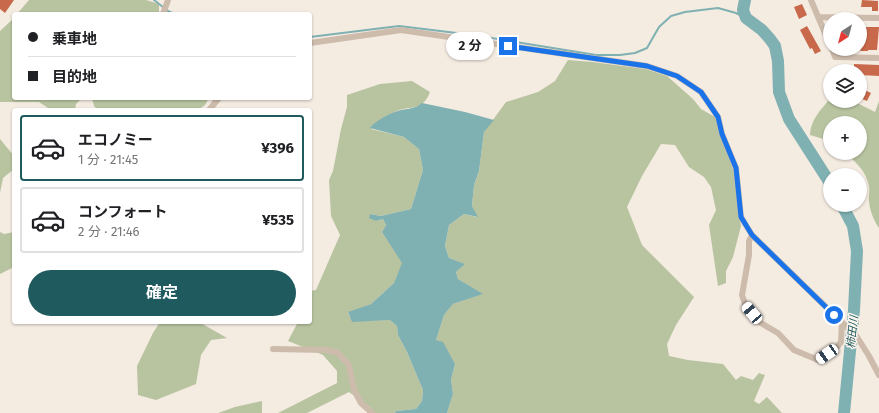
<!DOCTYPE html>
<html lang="ja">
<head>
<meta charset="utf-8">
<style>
  body { margin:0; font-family:"Fira Sans","Noto Sans JP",sans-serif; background:#f2f2f2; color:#202124; height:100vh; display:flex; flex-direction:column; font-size:15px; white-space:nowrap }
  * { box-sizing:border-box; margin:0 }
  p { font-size:13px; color:#757577 }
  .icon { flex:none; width:22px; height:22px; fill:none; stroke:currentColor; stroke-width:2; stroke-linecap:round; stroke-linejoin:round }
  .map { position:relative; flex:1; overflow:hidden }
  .details { position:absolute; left:12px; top:108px; width:300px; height:216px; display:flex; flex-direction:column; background:#fff; border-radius:4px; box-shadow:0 1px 3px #0004 }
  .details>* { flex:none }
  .guide { position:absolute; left:12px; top:12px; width:300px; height:88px; border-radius:4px; box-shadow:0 1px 3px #0004; display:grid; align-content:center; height:88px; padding:0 16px; background:#fff }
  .needle { width:26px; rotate:216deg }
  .controls { position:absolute; left:823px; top:12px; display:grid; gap:8px }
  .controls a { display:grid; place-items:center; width:44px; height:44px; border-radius:50%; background:#fff; box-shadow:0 1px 3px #0004; font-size:20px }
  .end { position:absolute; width:18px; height:18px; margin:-9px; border:5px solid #1a73e8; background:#fff; box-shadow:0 0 0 2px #fff }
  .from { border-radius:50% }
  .bubble { position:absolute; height:28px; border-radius:14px; background:#fff; box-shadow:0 1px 3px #0004; font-size:13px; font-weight:700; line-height:28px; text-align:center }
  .car { position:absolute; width:12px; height:24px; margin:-12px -6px; border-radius:5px; box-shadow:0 0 3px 1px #0007; background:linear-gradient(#fff 24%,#345 0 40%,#fff 0 76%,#345 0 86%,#fff 0) }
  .guide b { display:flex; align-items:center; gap:14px; height:38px; font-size:15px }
  .guide b+b { border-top:1px solid #e0e0e0 }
  .guide i { width:10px; height:10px; background:#202124 }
  ul { padding:7px 0 0; list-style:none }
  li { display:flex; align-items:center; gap:12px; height:66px; margin:0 8px 6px; padding:0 8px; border:2px solid #e0e0e0; border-radius:4px }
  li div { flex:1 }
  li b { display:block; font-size:15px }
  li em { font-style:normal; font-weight:700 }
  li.current { border-color:#1f5a5e }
  li>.icon { width:36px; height:36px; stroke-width:1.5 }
  .cta { display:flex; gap:8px; margin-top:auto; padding:8px 16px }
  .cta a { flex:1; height:46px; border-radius:24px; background:#1f5a5e; color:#fff; font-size:16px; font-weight:700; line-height:46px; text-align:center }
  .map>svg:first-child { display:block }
</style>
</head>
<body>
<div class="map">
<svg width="879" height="413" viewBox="0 0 879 413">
  <rect width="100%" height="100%" fill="#f4ebe1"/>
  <path fill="#b8c4a0" d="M29 0H146L159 4V14H17Z
    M14 18V98H82L76 104 75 110H51L39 102H0V31Z
    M568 60 592 62 646 69 667 76 693 99 701 109 715 117 735 175 741 226 733 257 726 271V283L718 286 709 225 716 210 711 187 704 177 689 167 675 145 661 144 642 176 627 207 642 245 694 297 676 325 667 344 669 356 688 360 723 364 736 380 741 376 753 380 759 373 765 375 754 401 759 404 767 397 782 413H447L453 394 451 380 455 364 436 340 444 315 453 304 482 294 458 279 456 272 464 264 449 258 445 246 449 225 464 214 477 217 472 206 474 185 479 171 484 132 506 102 538 92 555 81Z
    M412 81 430 92C422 112 412 105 397 111 388 114 379 123 371 129L404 137 419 149 423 170 411 209 381 216 370 214 376 221 383 219 386 225 382 232 403 263 394 283 371 304 348 313 352 321 390 320 397 326 398 335 407 352 423 390 422 401 416 409 396 411 395 413H374L370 407 349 392 307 413H278L337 383V371L323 355 288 341 298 322H310V291L316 290 340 235 331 216 329 180 333 171 341 129 347 107V95L380 84Z
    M92 98H209L205 105 198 110H98L94 106Z
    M830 99V101H853L875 112 879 101V228C874 221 870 211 869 202 868 197 870 191 869 186 866 171 856 162 845 153H860V123H830V141L810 135C810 121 821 109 830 99Z
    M0 139 14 156V169L3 178 0 193Z
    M0 232 4 234 14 232V266L12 268 0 274Z
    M160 322H199L227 338 211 340 201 355 196 384 156 400 138 395 137 366 153 333Z
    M262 401V413H218L235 407Z"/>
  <path fill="#7fb0b2" d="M422 103 465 112 494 120 484 132 479 171 474 185 472 206 478 217 464 214 449 225 445 246 449 258 465 264 456 272 458 279 483 294 453 304 444 315 436 340 443 342 455 364 451 380 453 394 447 413H395L396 411 416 409 422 401 423 390 407 352 398 335 397 326 390 320 352 322 348 312 371 304 394 283 402 263 382 232 386 225 383 219 376 221 369 218 370 214 381 216 411 209 423 170 419 149 404 137 370 128C374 122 390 113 398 111 407 108 414 110 422 103Z"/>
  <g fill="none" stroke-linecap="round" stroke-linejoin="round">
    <path stroke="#7fb0b2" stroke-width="2" d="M154 0 168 11 174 14
      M310 37 399 26 473 35 596 55H620L635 53 647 48 659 27 671 16 685 12 718 8 736 13 746 18"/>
    <path stroke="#7fb0b2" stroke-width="12" d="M745 0 743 10 746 18 762 30 770 39 775 46 778 61 779 92 789 119 830 183
      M842 205 853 226 857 251 854 310 844 413"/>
  </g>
  <path fill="#c8694b" d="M0 0H14L5 13 0 9Z
    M862 0 878 1V11H872V7H861Z
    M802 4 807 15 799 19 794 7Z
    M807 26 821 51 815 54 812 48 810 49 800 30Z
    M861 27H879L877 50H868V51H861L860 50Z
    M854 64 879 65V76L860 75V71H840V66H854Z
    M860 88 871 93 867 101 860 98Z"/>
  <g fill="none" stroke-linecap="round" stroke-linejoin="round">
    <path stroke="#cdbbac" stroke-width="6" d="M811 0 830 45
      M163 14 168 0
      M818 17 879 18
      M310 43 401 30 647 66 677 76 701 92 718 117 722 134 736 168 741 217 752 235 857 337 869 356 879 375
      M832 49 835 57 879 58
      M209 110 219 98
      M752 235 749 241V255L742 295 745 304 759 322 778 333 794 350 818 360 836 348 841 342 842 322
      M273 349 326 350 338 353 349 365 354 390 361 403 372 413"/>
  </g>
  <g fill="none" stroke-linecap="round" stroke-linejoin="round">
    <path stroke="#1a73e8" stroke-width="5" d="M508 46 647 66 677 76 701 92 718 117 722 134 736 168 741 217 752 235 834 315"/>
  </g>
  <g text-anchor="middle" stroke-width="3" stroke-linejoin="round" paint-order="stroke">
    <g font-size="11" font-style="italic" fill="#1f5a5e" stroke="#fbf5ee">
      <text transform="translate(852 332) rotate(-84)" y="4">柿田川</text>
    </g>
  </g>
</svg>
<div class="controls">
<a><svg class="needle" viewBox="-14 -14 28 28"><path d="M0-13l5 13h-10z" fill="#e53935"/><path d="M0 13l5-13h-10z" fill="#757577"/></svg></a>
<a><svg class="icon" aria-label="layers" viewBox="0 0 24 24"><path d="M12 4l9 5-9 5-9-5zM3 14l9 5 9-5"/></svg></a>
<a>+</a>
<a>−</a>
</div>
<i class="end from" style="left:834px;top:315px"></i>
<i class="end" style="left:508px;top:46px"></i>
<div class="bubble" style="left:446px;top:32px;width:48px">2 分</div>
<i class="car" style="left:752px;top:313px;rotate:320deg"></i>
<i class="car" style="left:827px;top:354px;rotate:236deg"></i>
<div class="guide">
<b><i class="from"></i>乗車地</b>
<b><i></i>目的地</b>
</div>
<section class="details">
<ul>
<li class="current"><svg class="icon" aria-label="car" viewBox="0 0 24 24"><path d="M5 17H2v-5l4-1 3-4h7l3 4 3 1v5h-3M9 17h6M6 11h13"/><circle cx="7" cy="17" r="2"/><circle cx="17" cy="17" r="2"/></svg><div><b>エコノミー</b><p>1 分 · 21:45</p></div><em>¥396</em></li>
<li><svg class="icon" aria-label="car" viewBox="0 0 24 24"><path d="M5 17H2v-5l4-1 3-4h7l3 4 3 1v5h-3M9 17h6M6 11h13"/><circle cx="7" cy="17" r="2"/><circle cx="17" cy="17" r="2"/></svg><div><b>コンフォート</b><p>2 分 · 21:46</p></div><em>¥535</em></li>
</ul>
<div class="cta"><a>確定</a></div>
</section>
</div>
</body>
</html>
